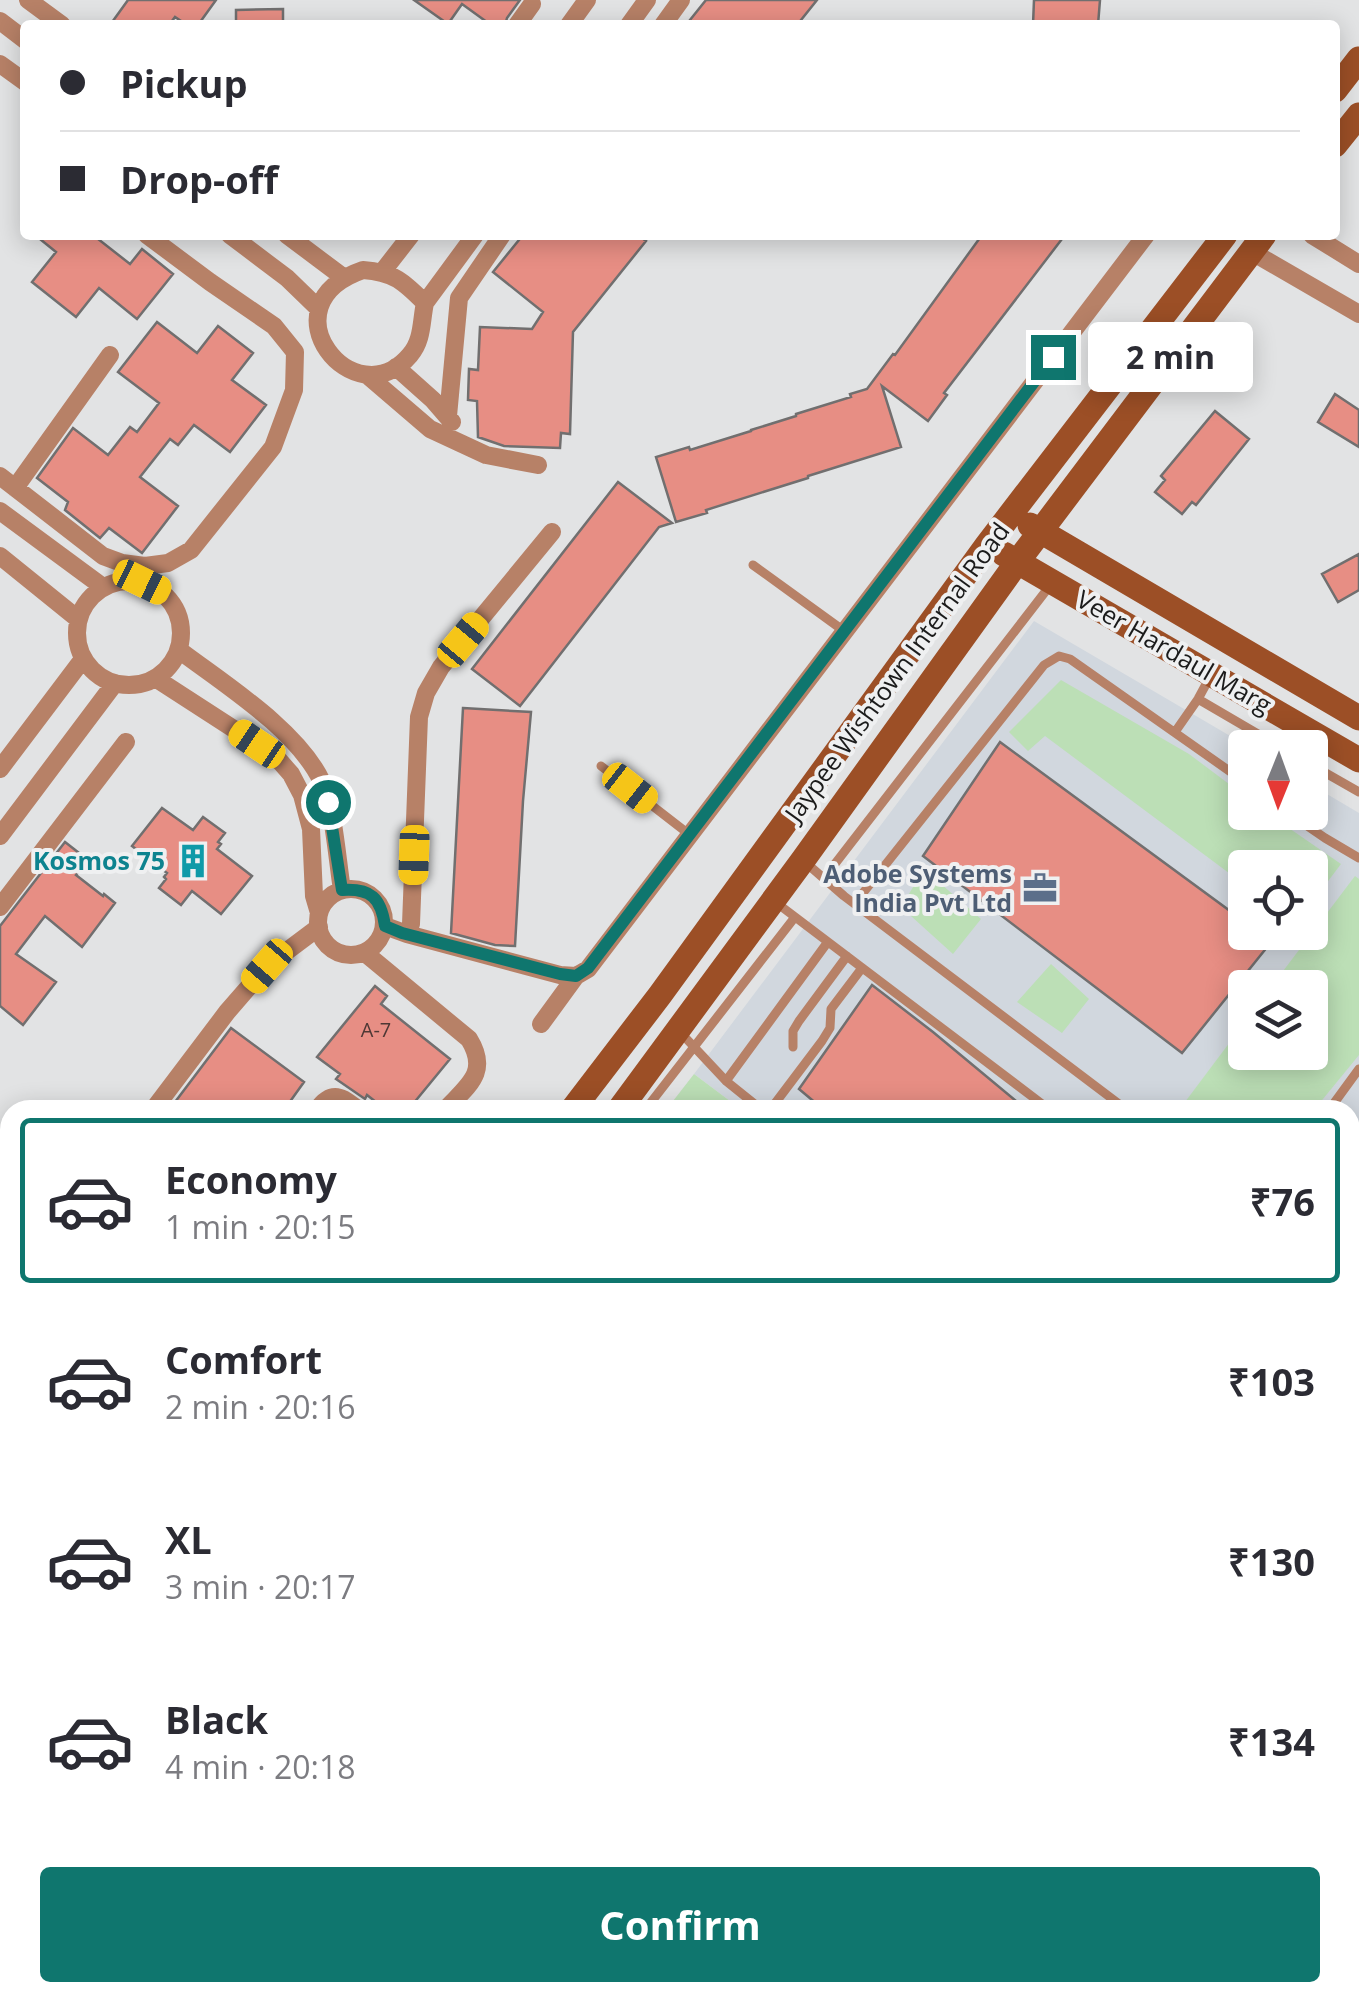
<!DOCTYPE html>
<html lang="en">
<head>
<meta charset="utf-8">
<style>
  body { margin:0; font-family:"Open Sans",sans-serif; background:#f2f2f3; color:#2b2b33; height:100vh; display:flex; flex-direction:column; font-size:38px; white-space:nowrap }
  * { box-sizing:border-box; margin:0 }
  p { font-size:32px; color:#7c7c81 }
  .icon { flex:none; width:55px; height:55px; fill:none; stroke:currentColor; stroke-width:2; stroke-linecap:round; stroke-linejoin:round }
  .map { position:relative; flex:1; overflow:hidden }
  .drawer { position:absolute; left:0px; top:1100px; width:1360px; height:902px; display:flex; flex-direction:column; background:#fff; border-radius:30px 30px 0 0; box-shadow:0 5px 25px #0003 }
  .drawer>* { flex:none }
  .guide { position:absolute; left:20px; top:20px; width:1320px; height:220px; border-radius:10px; box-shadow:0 5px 25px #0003; display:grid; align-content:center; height:220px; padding:0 40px; background:#fff }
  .needle { width:65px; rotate:181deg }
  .fabs { position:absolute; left:1228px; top:730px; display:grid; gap:20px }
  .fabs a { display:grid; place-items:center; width:100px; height:100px; border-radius:10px; background:#fff; box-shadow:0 5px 25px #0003; font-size:50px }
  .end { position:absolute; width:45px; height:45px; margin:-22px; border:12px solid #0f766e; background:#fff; box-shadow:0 0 0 5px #fff }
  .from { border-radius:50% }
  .bubble { position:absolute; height:70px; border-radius:10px; background:#fff; box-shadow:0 5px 25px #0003; font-size:32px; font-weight:700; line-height:70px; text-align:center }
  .car { position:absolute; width:30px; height:60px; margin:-30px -15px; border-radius:12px; box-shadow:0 0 8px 2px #0007; background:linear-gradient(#f5c518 24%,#345 0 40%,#f5c518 0 76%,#345 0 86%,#f5c518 0) }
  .guide b { display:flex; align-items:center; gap:35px; height:95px; font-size:38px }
  .guide b+b { border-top:2px solid #e1e1e2 }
  .guide i { width:25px; height:25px; background:#2b2b33 }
  ul { padding:18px 0 0; list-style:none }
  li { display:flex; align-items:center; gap:30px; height:165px; margin:0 20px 15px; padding:0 20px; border:5px solid transparent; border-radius:10px }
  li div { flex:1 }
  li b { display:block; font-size:38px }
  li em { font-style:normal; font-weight:700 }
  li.current { border-color:#0f766e }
  li>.icon { width:90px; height:90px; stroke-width:1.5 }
  .primary-button { display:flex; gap:20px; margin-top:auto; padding:20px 40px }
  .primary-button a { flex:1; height:115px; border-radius:10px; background:#0f766e; color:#fff; font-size:40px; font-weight:700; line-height:115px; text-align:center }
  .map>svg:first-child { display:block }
</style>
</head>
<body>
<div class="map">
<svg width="1359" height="2002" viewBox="0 0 1359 2002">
  <rect width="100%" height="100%" fill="#e2e3e4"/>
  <path fill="#d1d7de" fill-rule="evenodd" d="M1034 621 1249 747 1245 748V812H1310V784L1359 813V1182L1350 1194V1110H742L694 1074ZM1245 868H1310V932H1245ZM1245 988H1310V1052H1245Z
    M1350 1309 1359 1316V1409L1350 1421Z
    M1350 1962 1359 1969V2002H907L914 1992H1350Z
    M10 1969V1992L157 1993 170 2002H0V1981Z"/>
  <path fill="#bcdfb6" d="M1061 680 1189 754 1245 796V812L1267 813 1341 864 1310 905V868H1245V885L1045 736 1028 751 1009 732Z
    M924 869 981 919 953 954 901 907Z
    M1355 876 1359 879V1055L1314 1110H1179L1245 1022V1052H1310V988L1271 987Z
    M1051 964 1089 999 1062 1033 1017 1002Z
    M694 1074 742 1110H666Z"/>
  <path fill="#e78e84" stroke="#716f6f" stroke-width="2.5" d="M128 0H216L198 25H187L175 17 169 25H110Z
    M414 0H520L507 18 505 25H491L462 4 448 24Z
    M706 0H817L797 25H686Z
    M1034 0H1100L1098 25H1033Z
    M283 9V25H236V10Z
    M35 235H93L130 264 142 249 173 274 137 319 99 288 76 317 32 282 56 252Z
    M523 235H638L646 241 573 332 570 434 561 433 560 448 504 446 478 437 477 401 468 400 469 369 478 370 480 327 532 329 543 312 493 272Z
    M982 235H1065L944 393 947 395 928 421 882 386 901 447 808 476V478L706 510 707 513 676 522 656 457 689 447 690 450 751 431V430L796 416V414L851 397 850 394 867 389 893 354 895 355Z
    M157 322 197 353 218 326 253 353 232 380 266 405 230 452 194 425 178 445 170 439 140 477 178 506 142 553 109 528 100 538 65 510 68 502 37 478 73 428 108 455 130 427 137 432 159 403 118 372Z
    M1335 394 1359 410V447L1318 422Z
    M1215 411 1249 439 1196 505 1192 502 1182 514 1155 492 1165 480 1161 476Z
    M618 482 672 523 659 527 520 706 472 669Z
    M1359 554V590L1338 602 1322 574Z
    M463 708 531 712 523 801 515 946 495 945 451 933Z
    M1000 742 1245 922V932H1260L1272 941 1182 1053 923 856Z
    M162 808 193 830 203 817 225 833 218 842 221 844 217 849 252 876 221 914 192 891 181 905 159 888 166 879 164 877 167 873 132 846Z
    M65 842 88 860 76 875 103 896 104 894 115 903 82 947 45 916 16 954 56 982 23 1025 0 1006V926Z
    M872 985 933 1032 1027 1110H824L799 1089Z
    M375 986 387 996 381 1004 450 1059 408 1110H386L367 1095 365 1099 336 1079 340 1074 317 1057Z
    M231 1028 304 1082 284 1110H169Z"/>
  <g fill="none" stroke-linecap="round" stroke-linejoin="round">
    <path stroke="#b78167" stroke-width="9" d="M753 565 844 631
      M1198 699 1282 748
      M1175 732 1198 699 1211 675
      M1310 764 1359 792
      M601 766 690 835
      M1287 812 1325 838 1359 858
      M805 862 844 896 1127 1110
      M824 878 1052 583
      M774 901 1050 1110
      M855 903 1044 665 1059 656 1070 659 1245 782
      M681 1033 726 1081 762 1110
      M793 1047V1031L799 1021 847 956
      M726 1081 827 943
      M645 1110 795 917
      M770 1110 822 1041 830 1028 831 1009 862 968
      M1329 1110 1359 1069
      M0 1966 10 1953
      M1350 1983 1359 1990
      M131 1992 144 2002
      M744 1992 757 2002
      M889 2002 896 1992
      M929 2002 937 1992"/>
    <path stroke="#b78167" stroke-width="18" d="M28 0 62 25
      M0 21 25 40
      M517 25 532 4
      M569 25 587 0
      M629 25 647 0
      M663 25 681 0
      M0 64 25 82
      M230 235 287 278 319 309
      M287 235 343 277
      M1312 235 1359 264
      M1252 252 1359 314
      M363 270C394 272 404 282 425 303 421 321 423 340 410 355 355 421 261 305 363 270Z
      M383 271 411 235
      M425 303 475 235
      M396 367 433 400 452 422
      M367 375 430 429 486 455 538 465
      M448 416 459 298 502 235
      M0 476 103 556 122 563 145 566 168 563 191 550 273 447 294 390 295 352 274 326 210 282 147 235
      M15 488 110 355
      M0 511 103 587
      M0 556 78 619
      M77 633a52 52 0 1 1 104 0a52 52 0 1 1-104 0Z
      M179 650C224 684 298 730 322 782 334 810 337 858 342 890
      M155 678 257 744 277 758 291 774 302 795 311 829 314 896 319 913
      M0 769 83 659
      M0 836 115 683
      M318 922a33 33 0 1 1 66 0a33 33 0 1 1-66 0Z
      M0 907 126 742
      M385 926 407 934 411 924 419 717 426 693 441 667 552 532
      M407 934 560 975 576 976 588 969 1146 235
      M365 953 469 1039C490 1073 467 1086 445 1110
      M541 1024 576 976
      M153 1110 227 1012 267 966 319 927
      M317 1110C332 1089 342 1097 359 1110
      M0 1255 10 1241
      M0 1326 10 1308
      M0 1331 10 1343"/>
    <path stroke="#9c4f26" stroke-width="25" d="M1335 90 1359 59
      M1335 145 1359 115
      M1030 525 1359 718
      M1004 554 1359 760
      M572 1110 660 995 987 545 1225 235
      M619 1110 803 860 1018 561 1264 235
      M0 1849 10 1836
      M0 1909 10 1896"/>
  </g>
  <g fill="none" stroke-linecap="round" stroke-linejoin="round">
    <path stroke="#0f766e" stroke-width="12" d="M328 802 342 890C371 888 381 898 385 926L402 933 560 974 576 976 588 968 1053 357"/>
  </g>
  <defs>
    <g id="building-bare" transform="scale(2.7)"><path d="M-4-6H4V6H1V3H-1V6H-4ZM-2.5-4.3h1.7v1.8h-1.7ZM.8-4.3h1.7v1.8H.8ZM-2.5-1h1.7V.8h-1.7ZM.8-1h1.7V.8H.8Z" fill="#0f9aa8" stroke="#eff0f1" stroke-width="2.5" paint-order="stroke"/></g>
    <g id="office-bare" transform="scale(2.7)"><path d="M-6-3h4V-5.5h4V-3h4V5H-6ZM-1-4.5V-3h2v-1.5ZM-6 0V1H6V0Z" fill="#5c6f8a" stroke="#eff0f1" stroke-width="2.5" paint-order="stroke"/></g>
  </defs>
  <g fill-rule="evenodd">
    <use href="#building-bare" x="193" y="861"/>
    <use href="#office-bare" x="1040" y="888"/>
  </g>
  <g text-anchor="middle" stroke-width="8" stroke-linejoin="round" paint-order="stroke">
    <g font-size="20" fill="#4e3835">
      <text x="376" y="1037">A-7</text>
    </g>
    <g font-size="25" fill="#1b1b1b" stroke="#eff0f1">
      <text transform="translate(1174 652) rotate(30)" y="9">Veer Hardaul Marg</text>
      <text transform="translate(897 672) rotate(-54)" y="9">Jaypee Wishtown Internal Road</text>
    </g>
    <g font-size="25" font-weight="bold" fill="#0d838f" stroke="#eff0f1" text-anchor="end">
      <text x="165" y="870">Kosmos 75</text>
    </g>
    <g font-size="25" font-weight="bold" fill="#4e5e75" stroke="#eff0f1" text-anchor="end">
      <text x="1012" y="883">Adobe Systems<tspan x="1012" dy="29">India Pvt Ltd</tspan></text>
    </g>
  </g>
</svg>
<div class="fabs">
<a><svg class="needle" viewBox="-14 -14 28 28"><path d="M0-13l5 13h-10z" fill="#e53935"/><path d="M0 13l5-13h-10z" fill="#7c7c81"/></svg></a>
<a><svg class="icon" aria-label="locate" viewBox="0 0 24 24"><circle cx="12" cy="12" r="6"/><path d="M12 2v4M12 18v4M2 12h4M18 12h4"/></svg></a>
<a><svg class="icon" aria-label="layers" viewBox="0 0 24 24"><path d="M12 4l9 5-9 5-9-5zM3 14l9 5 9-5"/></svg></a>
</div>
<i class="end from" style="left:328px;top:802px"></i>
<i class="end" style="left:1053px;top:357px"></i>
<div class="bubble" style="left:1088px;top:322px;width:165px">2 min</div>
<i class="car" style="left:142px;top:582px;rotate:116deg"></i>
<i class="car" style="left:463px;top:640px;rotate:40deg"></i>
<i class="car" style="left:257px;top:744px;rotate:304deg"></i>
<i class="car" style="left:630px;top:788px;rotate:128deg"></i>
<i class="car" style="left:414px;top:855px;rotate:182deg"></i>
<i class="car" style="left:267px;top:966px;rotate:221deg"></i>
<div class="guide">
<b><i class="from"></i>Pickup</b>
<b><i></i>Drop-off</b>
</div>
<section class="drawer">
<ul>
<li class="current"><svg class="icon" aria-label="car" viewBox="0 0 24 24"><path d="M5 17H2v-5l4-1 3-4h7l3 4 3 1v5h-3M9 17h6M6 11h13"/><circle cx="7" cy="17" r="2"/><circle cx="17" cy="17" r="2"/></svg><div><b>Economy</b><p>1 min · 20:15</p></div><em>₹76</em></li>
<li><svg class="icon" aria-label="car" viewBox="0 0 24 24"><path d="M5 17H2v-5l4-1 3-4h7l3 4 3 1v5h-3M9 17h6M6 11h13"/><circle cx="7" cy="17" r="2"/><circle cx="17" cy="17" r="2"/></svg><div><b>Comfort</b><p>2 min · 20:16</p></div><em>₹103</em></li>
<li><svg class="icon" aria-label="car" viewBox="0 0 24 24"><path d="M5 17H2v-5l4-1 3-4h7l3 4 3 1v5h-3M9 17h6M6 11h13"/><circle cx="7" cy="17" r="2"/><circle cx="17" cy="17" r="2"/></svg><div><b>XL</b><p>3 min · 20:17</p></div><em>₹130</em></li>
<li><svg class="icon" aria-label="car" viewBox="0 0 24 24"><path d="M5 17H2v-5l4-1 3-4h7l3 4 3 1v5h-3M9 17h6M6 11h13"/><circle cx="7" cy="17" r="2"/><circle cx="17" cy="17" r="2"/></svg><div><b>Black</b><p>4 min · 20:18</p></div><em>₹134</em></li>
</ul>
<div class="primary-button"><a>Confirm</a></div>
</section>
</div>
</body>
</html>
